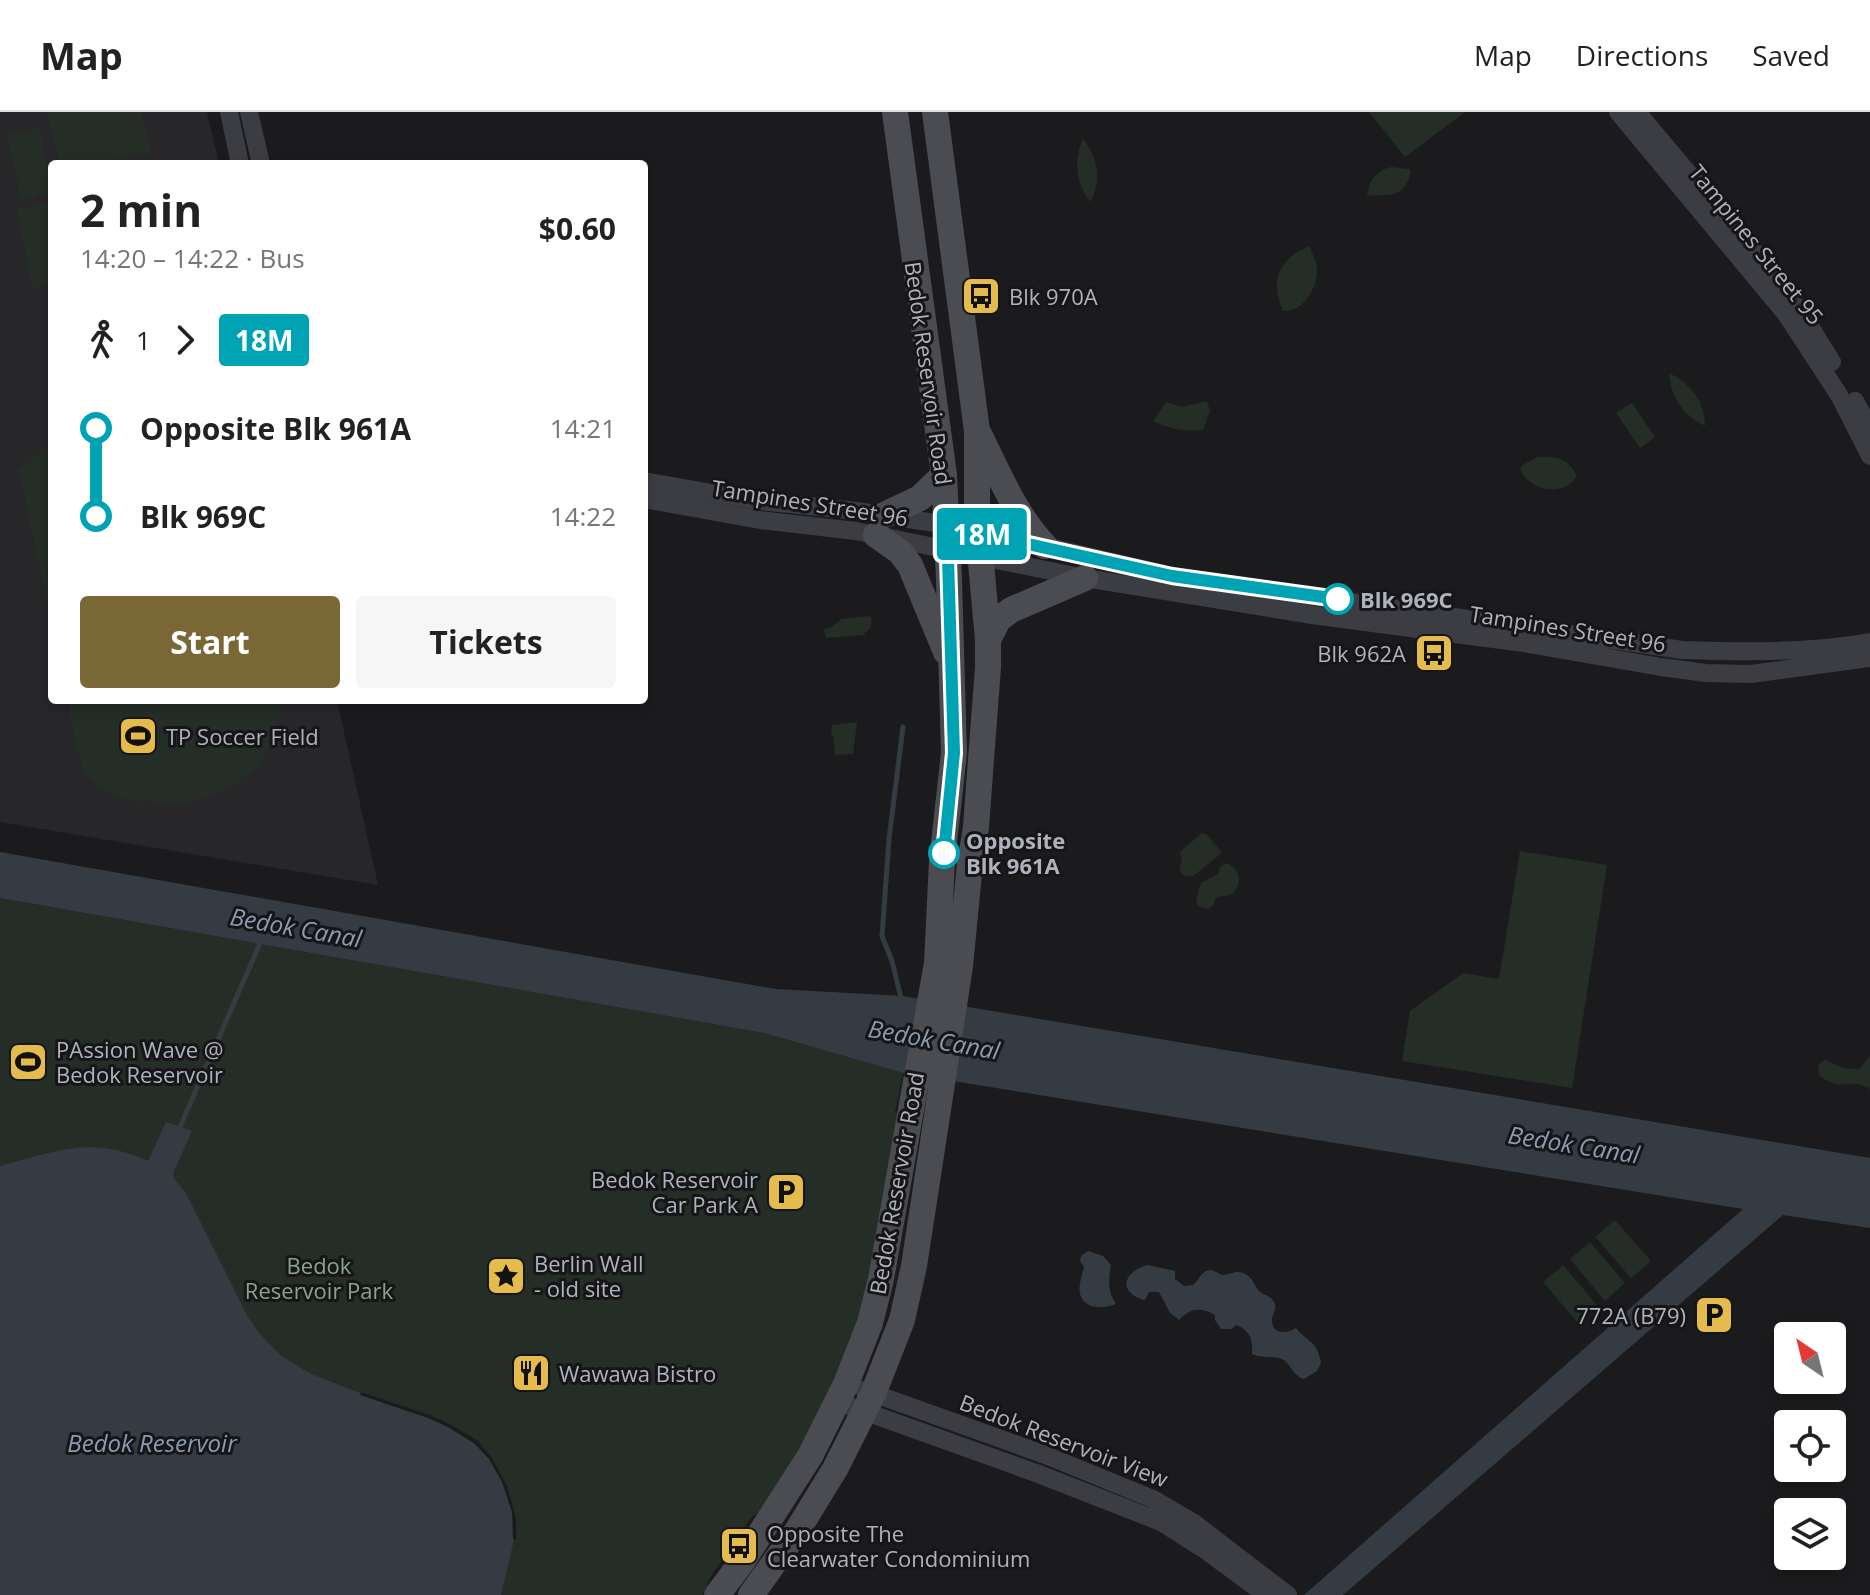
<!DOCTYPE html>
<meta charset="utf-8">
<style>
body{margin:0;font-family:"Open Sans",sans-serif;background:#f6f6f6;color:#222;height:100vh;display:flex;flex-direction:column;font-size:30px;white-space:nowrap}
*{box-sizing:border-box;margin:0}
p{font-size:26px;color:#767676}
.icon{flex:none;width:44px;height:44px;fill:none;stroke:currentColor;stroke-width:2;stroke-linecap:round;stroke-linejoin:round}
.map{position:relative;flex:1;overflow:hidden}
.side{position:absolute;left:48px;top:48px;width:600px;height:544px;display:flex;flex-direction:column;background:#fff;border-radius:8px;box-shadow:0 4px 12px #0003}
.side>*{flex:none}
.badge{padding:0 16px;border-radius:6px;font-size:28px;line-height:52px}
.needle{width:52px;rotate:325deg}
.buttons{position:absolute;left:1774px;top:1210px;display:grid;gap:16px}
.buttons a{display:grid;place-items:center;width:72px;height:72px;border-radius:8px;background:#fff;box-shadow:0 4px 12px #0003;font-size:40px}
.map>.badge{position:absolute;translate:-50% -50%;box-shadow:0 0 0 4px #fff}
.legs{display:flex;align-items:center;gap:12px;height:88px;padding:0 32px;font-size:26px}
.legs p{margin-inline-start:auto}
.summary{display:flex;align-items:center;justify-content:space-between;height:136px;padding:0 32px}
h1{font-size:44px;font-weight:700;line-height:60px}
.action{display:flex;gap:16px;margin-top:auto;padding:16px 32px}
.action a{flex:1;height:92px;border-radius:8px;background:#796735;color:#fff;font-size:32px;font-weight:700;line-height:92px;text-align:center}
.action a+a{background:#f6f6f6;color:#222}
ul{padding:0 32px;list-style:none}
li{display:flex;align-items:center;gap:28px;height:88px;font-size:30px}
li i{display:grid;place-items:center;width:12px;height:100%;margin:0 10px;background:currentColor}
li i::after{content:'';width:20px;height:20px;margin:-10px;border:6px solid;border-radius:50%;background:#fff}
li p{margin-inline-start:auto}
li:first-child i{background:linear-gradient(#0000 50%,currentColor 0)}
li:last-child i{background:linear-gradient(currentColor 50%,#0000 0)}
header{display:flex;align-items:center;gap:48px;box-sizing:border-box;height:112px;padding:0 40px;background:#fff;border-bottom:2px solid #e0e0e0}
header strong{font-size:38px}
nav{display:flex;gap:44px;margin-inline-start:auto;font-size:28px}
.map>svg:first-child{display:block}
.built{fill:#27272a}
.green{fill:#252d27}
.water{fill:#343b42}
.pier{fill:#1b1b1d}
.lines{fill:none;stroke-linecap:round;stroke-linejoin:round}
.stream{stroke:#343b42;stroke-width:5}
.minor{stroke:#3c3d42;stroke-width:18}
.secondary{stroke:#4a4c51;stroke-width:26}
.line-1-casing{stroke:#fff;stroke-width:18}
.line-1{stroke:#00a3b4;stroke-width:12}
.stop-1-dot{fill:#fff;stroke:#00a3b4;stroke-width:4}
.labels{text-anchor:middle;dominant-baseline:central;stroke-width:6;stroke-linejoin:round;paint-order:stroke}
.street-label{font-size:22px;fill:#afb2bb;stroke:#161618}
.poi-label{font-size:22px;fill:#afb2bb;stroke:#161618;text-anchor:start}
.stop-label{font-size:22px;font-weight:bold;fill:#afb2bb;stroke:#161618;text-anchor:start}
.park-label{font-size:22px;fill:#88a48b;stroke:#161618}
.water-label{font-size:24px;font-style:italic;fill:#899cb3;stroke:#161618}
</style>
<header>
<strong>Map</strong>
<nav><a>Map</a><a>Directions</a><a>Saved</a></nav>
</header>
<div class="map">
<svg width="1870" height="1483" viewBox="0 0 1870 1483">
<rect width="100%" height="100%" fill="#1b1b1d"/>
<path class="built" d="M0,0H207L219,52H52V588H337L378,773L0,710Z"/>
<path class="green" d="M47,0H142L151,40L100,52H59Z
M1369,0H1465L1405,45Z
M39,16L52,80L21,87L7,23Z
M1083,27C1098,46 1102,69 1090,90C1076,70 1073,49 1083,27Z
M1391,55L1409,57L1411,61C1402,88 1390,82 1367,84C1369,68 1376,59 1391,55Z
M52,90V172L33,176L17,97Z
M1309,134C1313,142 1317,150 1317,159C1317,177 1302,201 1283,199C1269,169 1279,146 1309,134Z
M1669,261C1690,271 1705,289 1705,314C1683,303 1671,286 1669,261Z
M1207,289L1210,299L1203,318C1184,320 1170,317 1153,309L1166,290L1182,295Z
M1632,291L1655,325L1640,336L1616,301Z
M52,330V513L19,358Z
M1538,345C1559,345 1565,345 1577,363C1566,385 1531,381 1520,357L1524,352Z
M871,504V515L863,523L826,526L824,517L831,515L841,507Z
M68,588H279C282,601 278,611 274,624C259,664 221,687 179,692C170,693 159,689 149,689C143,689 136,690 131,689C120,687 95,673 88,665C77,653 71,605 68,588Z
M857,610L853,642L835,643L833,623H831L832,613Z
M1202,721L1208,723L1222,741L1193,764C1182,766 1176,759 1182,749L1180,740Z
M1520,739L1607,753L1572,976L1402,949L1410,899L1463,861L1499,867Z
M1226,751C1242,756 1243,775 1230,783C1229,783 1219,785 1217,785L1212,794L1207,797L1198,794L1196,789L1201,771L1218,762L1220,755Z
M0,786L764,921L903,961L895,1000L905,1002L863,1212L777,1389L751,1406L710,1466L703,1483H0Z
M1870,944V977C1849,964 1841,982 1819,963L1818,955L1820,951L1825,948L1843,956L1859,957Z
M1615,1108L1651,1149L1631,1166L1595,1125Z
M1590,1130L1625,1171L1605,1189L1570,1147Z
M1563,1153L1598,1194L1578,1211L1543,1170Z"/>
<path class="water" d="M0,740L776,877L903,884L1870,1046V1116L1783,1103L1343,1483H1304L1743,1097L903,961L764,921L0,786Z
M166,1010L192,1019L174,1059L173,1065L186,1081L248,1205L259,1221L280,1243L311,1262L360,1281L428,1303L476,1330L498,1359L512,1392L516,1419L501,1483H0V1054C56,1039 92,1023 148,1049Z
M1088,1139L1103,1144L1111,1153C1108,1168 1108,1180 1116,1192C1104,1197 1085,1198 1080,1182C1078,1174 1082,1163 1084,1155L1080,1149L1081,1144Z
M1148,1153L1175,1159V1167L1184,1174L1193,1173C1198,1169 1201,1161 1206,1159C1213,1156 1217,1162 1224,1163C1225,1163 1235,1160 1236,1160C1251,1160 1252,1170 1259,1179C1264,1184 1271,1183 1274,1190C1278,1197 1272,1201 1272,1208C1272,1223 1287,1222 1296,1216C1308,1232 1317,1227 1321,1251L1317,1259L1304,1267C1291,1263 1290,1248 1279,1246C1269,1244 1265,1247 1252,1242C1253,1228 1250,1218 1236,1213L1231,1217H1221L1215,1208V1203C1201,1195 1190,1196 1179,1208L1170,1201L1159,1180H1149L1145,1188C1117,1181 1123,1159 1148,1153Z"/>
<path class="pier" d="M361,1280L430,1303L455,1315L478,1329L492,1346L507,1374L516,1406V1428L513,1427L512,1400L502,1370L489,1347L475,1332L448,1315L428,1306L360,1283Z"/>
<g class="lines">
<path class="stream" d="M902,890L892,849L882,824L889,727L903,615
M180,1015L261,829"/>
<path class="minor" d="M229,0L240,52
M249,0L261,52
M1618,0L1786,202L1839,283L1870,344
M1637,0L1758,144L1798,195L1832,250
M1855,289L1870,316
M644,369L751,388L857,399L935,411L1045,434L1172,464L1682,538C1745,540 1808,541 1870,530
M644,387L760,408L856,419L1085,466L1312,503L1524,531L1661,555L1706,561L1751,562L1870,546
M864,1278L1043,1342L1153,1387L1194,1411L1288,1483
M838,1290L1036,1361L1161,1410L1208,1440L1266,1483"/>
<path class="secondary" d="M979,322C998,360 1015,403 1045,434
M884,403L920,386L944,363
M876,423L900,440L910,453L946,540
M988,528L998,508L1011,498L1085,466
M717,1483L742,1450L810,1344L846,1272L870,1211L881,1167L937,851L942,749L954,641L949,467L944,363L895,0
M751,1483L797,1419L835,1357L873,1282L902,1208L914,1154L960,854L970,752L976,715L988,555V528L977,407V319L935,0"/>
</g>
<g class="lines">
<g class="line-1-casing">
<path id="line-1" d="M944,741L954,641L947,414L1172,464L1338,487"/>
</g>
<use href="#line-1" class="line-1"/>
</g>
<defs>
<g id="bus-square" transform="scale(2)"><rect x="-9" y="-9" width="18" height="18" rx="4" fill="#e4bb4c" stroke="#161618"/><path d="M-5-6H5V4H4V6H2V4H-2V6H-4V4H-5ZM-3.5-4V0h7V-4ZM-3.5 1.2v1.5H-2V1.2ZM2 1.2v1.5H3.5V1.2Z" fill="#111"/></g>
<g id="stadium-square" transform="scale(2)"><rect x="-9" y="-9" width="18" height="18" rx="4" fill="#e4bb4c" stroke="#161618"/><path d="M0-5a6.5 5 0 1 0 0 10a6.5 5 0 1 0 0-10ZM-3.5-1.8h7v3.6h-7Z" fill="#111"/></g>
<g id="parking-square" transform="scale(2)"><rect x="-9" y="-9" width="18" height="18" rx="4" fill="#e4bb4c" stroke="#161618"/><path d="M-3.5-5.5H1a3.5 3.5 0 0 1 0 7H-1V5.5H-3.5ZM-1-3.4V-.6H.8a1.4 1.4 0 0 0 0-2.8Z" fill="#111"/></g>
<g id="sight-square" transform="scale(2)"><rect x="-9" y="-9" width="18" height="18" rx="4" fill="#e4bb4c" stroke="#161618"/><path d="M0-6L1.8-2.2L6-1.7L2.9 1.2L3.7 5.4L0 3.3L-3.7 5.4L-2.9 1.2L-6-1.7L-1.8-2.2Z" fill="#111"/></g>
<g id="restaurant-square" transform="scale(2)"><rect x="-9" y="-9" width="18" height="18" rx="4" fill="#e4bb4c" stroke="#161618"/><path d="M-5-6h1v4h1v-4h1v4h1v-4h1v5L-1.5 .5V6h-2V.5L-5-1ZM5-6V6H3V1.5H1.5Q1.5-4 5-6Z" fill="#111"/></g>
</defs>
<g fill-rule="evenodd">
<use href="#bus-square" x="981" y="184"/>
<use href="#bus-square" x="1434" y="541"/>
<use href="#stadium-square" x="138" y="624"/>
<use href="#stadium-square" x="28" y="950"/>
<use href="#parking-square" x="786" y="1080"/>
<use href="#sight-square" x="506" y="1164"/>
<use href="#parking-square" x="1714" y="1203"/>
<use href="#restaurant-square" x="531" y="1261"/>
<use href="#bus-square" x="739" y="1434"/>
</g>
<g class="stop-1-dot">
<circle cx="1338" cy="487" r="14"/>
<circle cx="944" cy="741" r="14"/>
</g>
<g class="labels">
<g class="street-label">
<text transform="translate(1757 132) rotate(51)">Tampines Street 95</text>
<text transform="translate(929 261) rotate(82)">Bedok Reservoir Road</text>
<text transform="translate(810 390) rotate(9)">Tampines Street 96</text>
<text transform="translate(1568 516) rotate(9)">Tampines Street 96</text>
<text transform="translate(896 1071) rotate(-80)">Bedok Reservoir Road</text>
<text transform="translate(1064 1328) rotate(21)">Bedok Reservoir View</text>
</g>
<g class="poi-label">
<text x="1009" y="184">Blk 970A</text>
<text x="1406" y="541" text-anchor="end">Blk 962A</text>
<text x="166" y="624">TP Soccer Field</text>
<text x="56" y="937">PAssion Wave @<tspan x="56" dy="25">Bedok Reservoir</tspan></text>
<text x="758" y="1067" text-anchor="end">Bedok Reservoir<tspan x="758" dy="25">Car Park A</tspan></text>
<text x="534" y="1151">Berlin Wall<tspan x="534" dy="25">- old site</tspan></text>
<text x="1686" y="1203" text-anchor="end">772A (B79)</text>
<text x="559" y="1261">Wawawa Bistro</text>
<text x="767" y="1421">Opposite The<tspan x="767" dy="25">Clearwater Condominium</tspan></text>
</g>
<g class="stop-label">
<text x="1360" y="487">Blk 969C</text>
<text x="966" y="728">Opposite<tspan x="966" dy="25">Blk 961A</tspan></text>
</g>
<g class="park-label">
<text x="319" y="1153">Bedok<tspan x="319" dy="25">Reservoir Park</tspan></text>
</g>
<g class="water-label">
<text transform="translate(296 815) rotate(10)">Bedok Canal</text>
<text transform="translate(934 927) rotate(10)">Bedok Canal</text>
<text transform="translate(1574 1032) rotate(9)">Bedok Canal</text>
<text x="152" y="1330">Bedok Reservoir</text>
</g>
</g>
</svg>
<div class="buttons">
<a><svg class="needle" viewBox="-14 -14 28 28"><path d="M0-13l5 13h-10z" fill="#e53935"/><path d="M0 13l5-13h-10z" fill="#767676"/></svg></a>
<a><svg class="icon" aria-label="locate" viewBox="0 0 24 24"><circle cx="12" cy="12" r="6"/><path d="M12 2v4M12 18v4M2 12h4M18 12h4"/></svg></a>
<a><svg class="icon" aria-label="layers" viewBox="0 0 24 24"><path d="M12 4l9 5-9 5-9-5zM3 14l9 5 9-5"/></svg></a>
</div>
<b class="badge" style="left:982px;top:422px;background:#00a3b4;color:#fff">18M</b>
<section class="side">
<div class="summary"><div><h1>2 min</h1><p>14:20 – 14:22 · Bus</p></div><b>$0.60</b></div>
<div class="legs"><svg class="icon" aria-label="walk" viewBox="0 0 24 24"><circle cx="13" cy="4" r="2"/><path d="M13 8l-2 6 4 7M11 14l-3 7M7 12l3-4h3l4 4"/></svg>1<svg class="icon" aria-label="forward" viewBox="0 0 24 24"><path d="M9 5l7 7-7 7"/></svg><b class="badge" style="background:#00a3b4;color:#fff">18M</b></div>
<ul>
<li><i style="color:#00a3b4"></i><b>Opposite Blk 961A</b><p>14:21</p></li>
<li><i style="color:#00a3b4"></i><b>Blk 969C</b><p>14:22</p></li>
</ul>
<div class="action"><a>Start</a><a>Tickets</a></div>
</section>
</div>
